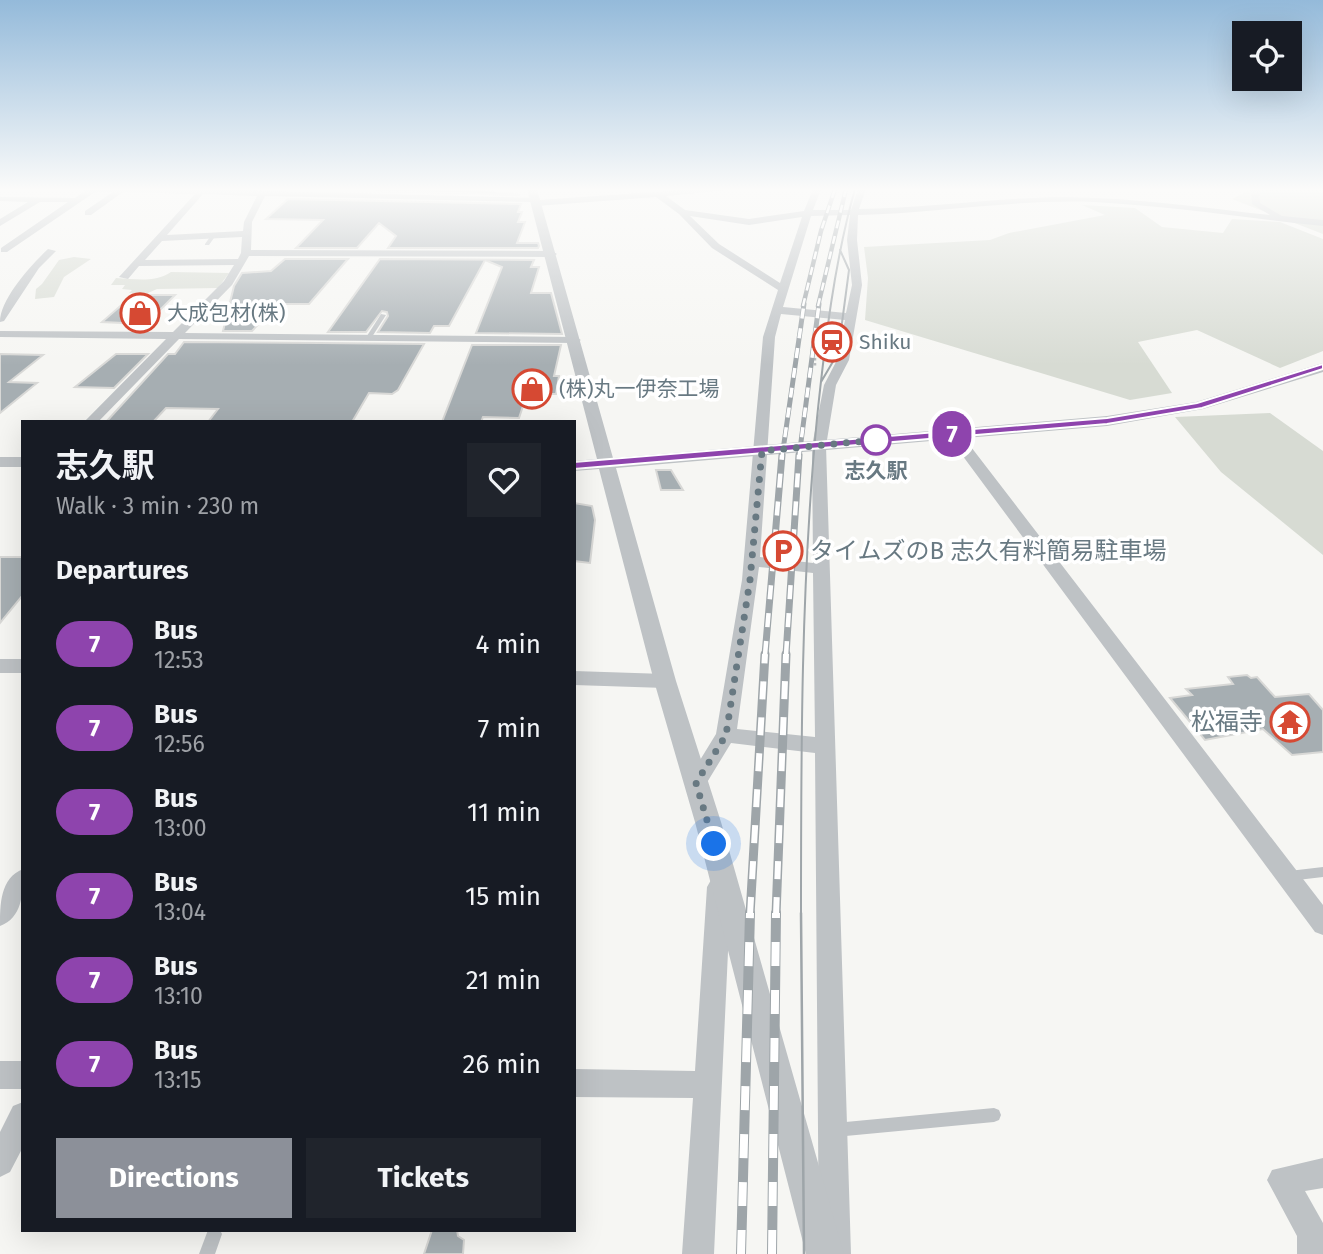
<!DOCTYPE html>
<meta charset="utf-8">
<style>
body{margin:0;font-family:"Fira Sans","Noto Sans JP",sans-serif;background:#20242c;color:#f1f3f6;height:100vh;display:flex;flex-direction:column;font-size:26px;white-space:nowrap}
*{box-sizing:border-box;margin:0}
p{font-size:23px;color:#9ea1a6}
.icon{flex:none;width:38px;height:38px;fill:none;stroke:currentColor;stroke-width:2;stroke-linecap:round;stroke-linejoin:round}
.map{position:relative;flex:1;overflow:hidden}
.drawer{position:absolute;left:21px;top:420px;width:555px;height:812px;display:flex;flex-direction:column;background:#171b24;border-radius:0px;box-shadow:0 7px 28px #0002}
.drawer>*{flex:none}
.badge{padding:0 14px;border-radius:23px;font-size:24px;line-height:46px}
.fabs{position:absolute;left:1232px;top:21px;display:grid;gap:14px}
.fabs a{display:grid;place-items:center;width:70px;height:70px;border-radius:0px;background:#171b24;box-shadow:0 7px 28px #0002;font-size:35px}
.you{position:absolute;width:35px;height:35px;margin:-18px;border:5px solid #fff;border-radius:50%;background:#1a73e8;box-shadow:0 0 0 10px #1a73e833}
.map>.badge{position:absolute;translate:-50% -50%;box-shadow:0 0 0 4px #fff}
h2{padding:0 35px;font-size:26px;line-height:63px}
.round{display:grid;place-items:center;flex:none;width:74px;height:74px;border-radius:0px;background:#20242c}
.summary{display:flex;align-items:center;justify-content:space-between;height:119px;padding:0 35px}
h1{font-size:33px;font-weight:700;line-height:52px}
.action{display:flex;gap:14px;margin-top:auto;padding:14px 35px}
.action a{flex:1;height:80px;border-radius:0px;background:#8c9099;color:#fff;font-size:28px;font-weight:700;line-height:80px;text-align:center}
.action a+a{background:#20242c;color:#f1f3f6}
ul{padding:0;list-style:none}
li{display:flex;align-items:center;gap:21px;height:84px;padding:0 35px}
li div{flex:1}
li b{display:block;font-size:26px}
li em{font-style:normal}
li .badge{min-width:77px;font-weight:700;text-align:center}
.map>svg:first-child{display:block}
.green{fill:#d7dbd3}
.building{fill:#a6aeb2;stroke:#d8d8d6;stroke-width:2}
.lines{fill:none;stroke-linecap:round;stroke-linejoin:round}
.path{stroke:#b8bbbd;stroke-width:2.5;stroke-dasharray:2.5 2.5;stroke-linecap:butt}
.service{fill:#bec2c5;fill-rule:evenodd}
.minor{fill:#bec2c5;fill-rule:evenodd}
.tertiary{fill:#bec2c5;fill-rule:evenodd}
.tram-far1{stroke:#9ea5a9;stroke-width:2}
.tram{stroke:#9ea5a9;stroke-width:2.5}
.rail-far4-casing{stroke:#9ea5a9;stroke-width:4.5}
.rail-far3-casing{stroke:#9ea5a9;stroke-width:5}
.rail-far2-casing{stroke:#9ea5a9;stroke-width:7}
.rail-far1-casing{stroke:#9ea5a9;stroke-width:9}
.rail-casing{stroke:#9ea5a9;stroke-width:10}
.rail-far4{stroke:#fff;stroke-width:2.5;stroke-dasharray:8;stroke-linecap:butt}
.rail-far3{stroke:#fff;stroke-width:3.5;stroke-dasharray:10;stroke-linecap:butt}
.rail-far2{stroke:#fff;stroke-width:4.5;stroke-dasharray:14;stroke-linecap:butt}
.rail-far1{stroke:#fff;stroke-width:6;stroke-dasharray:18;stroke-linecap:butt}
.rail{stroke:#fff;stroke-width:8;stroke-dasharray:24;stroke-linecap:butt}
.line{fill:#8e44ad;stroke:#fff;stroke-width:2}
.walk{stroke:#687982;stroke-width:7;stroke-dasharray:0 12.6}
.stop-dot{fill:#fff;stroke:#8e44ad;stroke-width:3.5}
.labels{text-anchor:middle;dominant-baseline:central;stroke-width:7;stroke-linejoin:round;paint-order:stroke}
.far-poi-label{font-size:21px;fill:#687982;stroke:#fff;text-anchor:start}
.far-stop-label{font-size:21px;font-weight:bold;fill:#687982;stroke:#fff}
.poi-label{font-size:24px;fill:#687982;stroke:#fff;text-anchor:start}
</style>
<div class="map">
<svg width="1323" height="1254" viewBox="0 0 1323 1254">
<rect width="100%" height="100%" fill="#f6f6f3"/>
<path class="green" d="M1251,189H1323V234L1232,199Z
M1082,205L1135,208L1162,227L1223,233L1232,219L1280,222L1323,239V351L1280,368L1197,330L1138,342L1172,393L1130,400L865,320L868,278L864,247L990,240L1009,233L1105,215Z
M74,257L91,259L64,277L54,297L35,299L36,289L42,284L59,260Z
M171,272L229,273L218,288L157,289L148,293H129L132,290L122,289L125,285H111L116,278C135,279 155,283 171,272Z
M1270,413L1323,451V555L1221,472L1175,417Z"/>
<path class="building" d="M377,189H479L520,195L375,191Z
M288,199L521,204L518,212H522L518,222H525L517,243H538L539,246L538,248H388L396,236L379,223L357,248H296L323,220L266,219Z
M285,259H348L309,304H278L252,331H223L234,286L242,273L271,271Z
M380,259L534,260L531,267H539L531,293H551L562,334L476,333L502,267L485,260L449,326H434L430,333L378,332L388,316L387,312L382,311L366,332H328Z
M133,295H175L146,324L102,322Z
M184,342L320,343L424,344L398,390L392,394L369,393L352,422H208L218,409L166,408L153,422H106L168,354H175Z
M472,345H561L554,376H559L556,394H527L519,418L483,417L481,422H442Z
M0,354L43,355L9,382L37,383L0,413Z
M116,354H148L114,388L75,387Z
M656,470H671L683,490H661Z
M574,503L592,506L595,520L590,563L574,561Z
M0,557H23V595L0,623Z
M1247,675L1251,678L1257,677L1275,697L1309,694L1323,710V752L1292,755L1263,729L1205,740L1170,698L1192,695L1186,689L1233,684L1228,677Z
M432,1230H457L458,1236L464,1240L463,1254H424Z"/>
<g class="lines">
<path class="path" d="M815,358V366"/>
<path class="service" d="M212,234L216,235L209,245H205V244Z
M381,314L386,315L370,340H366L365,339Z
M1323,867V877L1289,881L1285,880L1283,876L1285,872L1289,871Z
M994,1108L999,1110L1001,1115L999,1120L994,1122L835,1137L830,1135L828,1130L830,1125L835,1123Z
M208,1230H220L222,1234L215,1254H199Z"/>
<path class="minor" d="M81,189H199L535,198L539,200L696,189H740L666,196L685,210L749,219L804,211L813,189H821L813,210H851L858,189H866L859,209C938,208 1016,194 1094,198C1153,200 1212,209 1270,215L1252,204L1251,189H1259L1260,203L1282,216L1323,220V226C1247,218 1170,206 1094,202C1015,199 937,213 858,215L857,240L862,285L849,360L836,385L826,446L851,1254H819L815,753L731,743L703,789L696,791L689,789L686,783L716,734L742,580L763,337L778,290L712,248L679,214L656,197L536,206L532,202L265,196L252,222L251,250L552,251L557,254L552,257L249,256L232,285L185,333L575,337L581,340L575,343L179,339L98,422H84L166,339L0,337V331L173,332L224,281L234,265L139,266L128,279L119,277L195,194L123,192L91,215H85V211L113,192H95L7,252H1V248L68,202H40L0,226V219L28,202L0,201V197L75,198L85,191ZM203,194L257,196L244,222L243,231L167,235ZM850,215L847,240L852,285L846,313L783,307L811,216ZM690,216L749,225L802,217L780,283L719,244ZM242,237L241,253L238,259L145,260L162,241ZM781,314L845,320L837,360L824,385L812,446L813,563L760,557L775,337ZM759,567L813,573L815,737L737,729Z
M48,249L56,251L39,268L4,321L0,322C0,299 31,265 48,249Z
M953,429L958,430L1323,905V935L1315,932L948,436L946,433Z
M0,659H23V673H0Z
M574,671L665,674L672,676L674,681L672,686L665,688L574,685Z
M23,869C23,890 24,917 0,926C0,905 0,878 23,869Z
M719,877L727,880L731,887L714,1254H682L693,1098L574,1097V1069L695,1071L707,887L711,880Z
M0,1061H23V1089H0Z
M23,1102V1147L10,1172L0,1177V1132L13,1106Z
M1323,1158V1188L1305,1191L1323,1223V1254H1297V1236L1267,1180L1272,1170Z"/>
<path class="tertiary" d="M527,189H537L613,458L1107,416L1196,402L1323,363V372L1203,409L1107,426L616,468L676,681L721,822L844,1254H806L695,822L654,681L599,469L574,471V461L597,459Z
M0,457H23V467H0Z"/>
<path class="tram-far1" d="M821,382L838,353L849,270L840,250
M801,915C801,750 801,583 817,418C825,342 834,263 855,189"/>
<path class="tram" d="M801,913L804,1254"/>
<g class="rail-far4-casing">
<path id="rail-far4" d="M803,306L821,231L835,189
M818,306L846,189"/>
</g>
<g class="rail-far3-casing">
<path id="rail-far3" d="M782,457L804,304
M799,457L819,304"/>
</g>
<g class="rail-far2-casing">
<path id="rail-far2" d="M765,655L782,455
M786,655L799,455"/>
</g>
<g class="rail-far1-casing">
<path id="rail-far1" d="M750,915L765,654
M776,915L786,654"/>
</g>
<g class="rail-casing">
<path id="rail" d="M741,1254L750,913
M772,1254L776,913"/>
</g>
<use href="#rail-far4" class="rail-far4"/>
<use href="#rail-far3" class="rail-far3"/>
<use href="#rail-far2" class="rail-far2"/>
<use href="#rail-far1" class="rail-far1"/>
<use href="#rail" class="rail"/>
</g>
<linearGradient id="sky" x2="0" y2="1"><stop stop-color="#94bada"/><stop offset="0.52" stop-color="#fbfbfa"/><stop offset="1" stop-color="#fbfbfa" stop-opacity="0"/></linearGradient>
<rect width="1323" height="365" fill="url(#sky)"/>
<path class="line" d="M1323,364V369L1202,408L1107,424L574,469L569,466L574,462L1107,418L1197,403Z"/>
<g class="lines">
<path class="walk" d="M714,844L696,783L726,735L750,580L762,451L876,440"/>
</g>
<defs>
<g id="shop-ring" transform="scale(2.0125)"><circle r="9.5" fill="#fff" stroke="#d64933" stroke-width="1.5"/><path d="M-5-2.5h2.3a2.7 3.5 0 0 1 5.4 0H5L5.5 6h-11ZM-1.5-2.5h3a1.5 2.3 0 0 0-3 0Z" fill="#d64933"/></g>
<g id="station-ring" transform="scale(2.0125)"><circle r="9.5" fill="#fff" stroke="#d64933" stroke-width="1.5"/><path d="M-3-6H3Q5-6 5-4V2Q5 4 3 4L4.5 6H3L1.5 4h-3L-3 6H-4.5L-3 4Q-5 4-5 2V-4Q-5-6-3-6ZM-3.5-4v3h7v-3ZM-3.5 1v1.5H-2V1ZM2 1v1.5H3.5V1Z" fill="#d64933"/></g>
<g id="parking-ring" transform="scale(2.0125)"><circle r="9.5" fill="#fff" stroke="#d64933" stroke-width="1.5"/><path d="M-3.5-5.5H1a3.5 3.5 0 0 1 0 7H-1V5.5H-3.5ZM-1-3.4V-.6H.8a1.4 1.4 0 0 0 0-2.8Z" fill="#d64933"/></g>
<g id="temple-ring" transform="scale(2.0125)"><circle r="9.5" fill="#fff" stroke="#d64933" stroke-width="1.5"/><path d="M0-6L5-2H3V0L6.5 2.5H4V6H1.5V3h-3V6H-4V2.5H-6.5L-3 0V-2H-5Z" fill="#d64933"/></g>
</defs>
<g fill-rule="evenodd">
<use href="#shop-ring" x="140" y="313"/>
<use href="#station-ring" x="832" y="342"/>
<use href="#shop-ring" x="532" y="389"/>
<use href="#parking-ring" x="783" y="551"/>
<use href="#temple-ring" x="1290" y="722"/>
</g>
<circle class="stop-dot" cx="876" cy="440" r="14"/>
<g class="labels">
<g class="far-poi-label">
<text x="167" y="313">大成包材(株)</text>
<text x="859" y="342">Shiku</text>
<text x="559" y="389">(株)丸一伊奈工場</text>
</g>
<g class="far-stop-label">
<text x="876" y="471">志久駅</text>
</g>
<g class="poi-label">
<text x="810" y="551">タイムズのB 志久有料簡易駐車場</text>
<text x="1263" y="722" text-anchor="end">松福寺</text>
</g>
</g>
</svg>
<div class="fabs">
<a><svg class="icon" aria-label="locate" viewBox="0 0 24 24"><circle cx="12" cy="12" r="6"/><path d="M12 2v4M12 18v4M2 12h4M18 12h4"/></svg></a>
</div>
<div class="you" style="left:714px;top:844px"></div>
<b class="badge" style="left:952px;top:434px;background:#8e44ad;color:#fff">7</b>
<section class="drawer">
<div class="summary"><div><h1>志久駅</h1><p>Walk · 3 min · 230 m</p></div><a class="round"><svg class="icon" aria-label="heart" viewBox="0 0 24 24"><path d="M12 20l-8-8c-3-5 5-10 8-4 3-6 11-1 8 4z"/></svg></a></div>
<h2>Departures</h2>
<ul>
<li><span class="badge" style="background:#8e44ad;color:#fff">7</span><div><b>Bus</b><p>12:53</p></div><em>4 min</em></li>
<li><span class="badge" style="background:#8e44ad;color:#fff">7</span><div><b>Bus</b><p>12:56</p></div><em>7 min</em></li>
<li><span class="badge" style="background:#8e44ad;color:#fff">7</span><div><b>Bus</b><p>13:00</p></div><em>11 min</em></li>
<li><span class="badge" style="background:#8e44ad;color:#fff">7</span><div><b>Bus</b><p>13:04</p></div><em>15 min</em></li>
<li><span class="badge" style="background:#8e44ad;color:#fff">7</span><div><b>Bus</b><p>13:10</p></div><em>21 min</em></li>
<li><span class="badge" style="background:#8e44ad;color:#fff">7</span><div><b>Bus</b><p>13:15</p></div><em>26 min</em></li>
</ul>
<div class="action"><a>Directions</a><a>Tickets</a></div>
</section>
</div>
